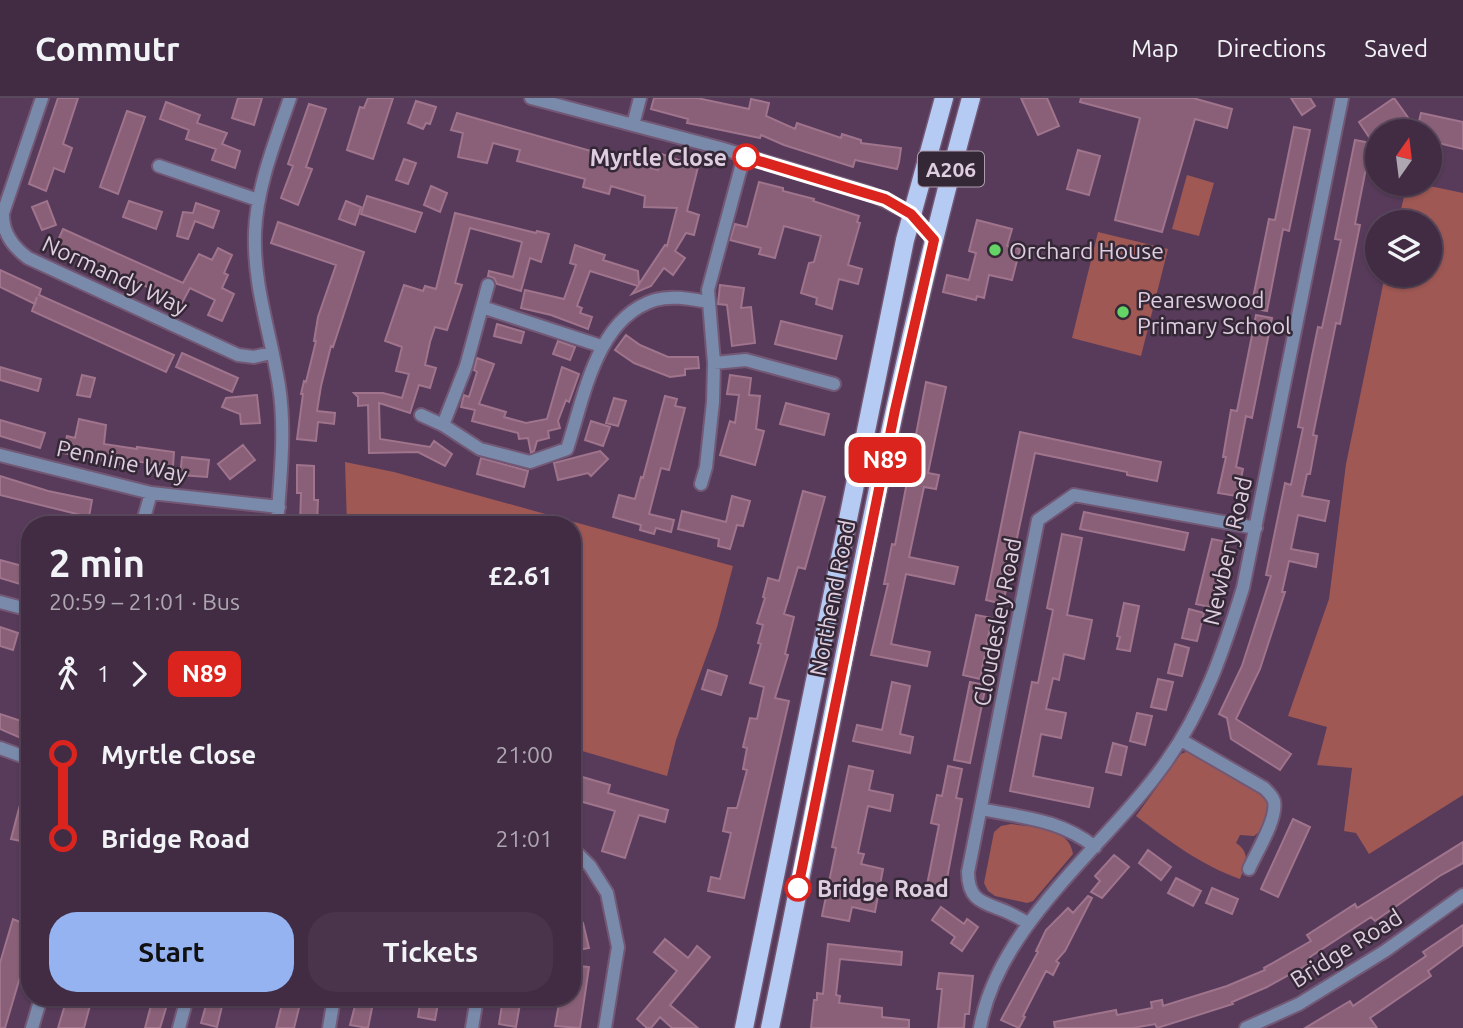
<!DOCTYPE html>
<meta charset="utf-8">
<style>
body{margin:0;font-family:Ubuntu,sans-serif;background:#49344b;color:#f1f3f6;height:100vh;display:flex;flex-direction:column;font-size:26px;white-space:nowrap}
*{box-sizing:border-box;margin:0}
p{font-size:23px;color:#aea7b2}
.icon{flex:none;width:38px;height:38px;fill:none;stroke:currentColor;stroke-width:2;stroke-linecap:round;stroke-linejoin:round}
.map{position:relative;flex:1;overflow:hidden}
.panel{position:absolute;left:21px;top:418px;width:560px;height:490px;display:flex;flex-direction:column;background:#422c44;border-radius:28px;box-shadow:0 2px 5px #0004,0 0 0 2px #5a485d}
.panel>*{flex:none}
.badge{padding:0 14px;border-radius:10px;font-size:24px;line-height:46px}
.needle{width:46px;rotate:14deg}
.buttons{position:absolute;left:1365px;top:21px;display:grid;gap:14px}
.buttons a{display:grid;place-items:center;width:77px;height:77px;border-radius:50%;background:#422c44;box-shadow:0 2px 5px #0004,0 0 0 2px #5a485d;font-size:35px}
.map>.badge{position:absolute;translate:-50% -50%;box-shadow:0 0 0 4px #fff}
.legs{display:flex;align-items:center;gap:10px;height:77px;padding:0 28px;font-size:23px}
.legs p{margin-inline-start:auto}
.summary{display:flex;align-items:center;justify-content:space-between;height:119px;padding:0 28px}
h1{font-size:38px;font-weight:700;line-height:52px}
.action{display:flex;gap:14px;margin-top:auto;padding:14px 28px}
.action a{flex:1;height:80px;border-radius:28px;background:#95b2f1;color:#111;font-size:28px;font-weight:700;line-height:80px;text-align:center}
.action a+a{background:#49344b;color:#f1f3f6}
ul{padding:0 28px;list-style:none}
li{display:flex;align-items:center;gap:24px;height:84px;font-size:26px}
li i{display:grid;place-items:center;width:10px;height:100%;margin:0 9px;background:currentColor}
li i::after{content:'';width:18px;height:18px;margin:-9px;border:5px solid;border-radius:50%;background:#422c44}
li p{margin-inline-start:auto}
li:first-child i{background:linear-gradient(#0000 50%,currentColor 0)}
li:last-child i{background:linear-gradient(currentColor 50%,#0000 0)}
header{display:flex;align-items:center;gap:42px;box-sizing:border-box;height:98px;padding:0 35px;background:#422c44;border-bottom:2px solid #5a485d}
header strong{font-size:33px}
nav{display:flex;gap:38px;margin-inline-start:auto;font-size:24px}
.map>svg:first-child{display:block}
.green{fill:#9f5854}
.building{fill:#896077;stroke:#9f748c;stroke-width:2}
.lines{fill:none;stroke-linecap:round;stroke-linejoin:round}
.minor-casing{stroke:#735875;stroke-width:16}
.major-casing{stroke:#735875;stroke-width:21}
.minor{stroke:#798aab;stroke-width:12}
.major{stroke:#b6cbf3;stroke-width:18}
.line-1-casing{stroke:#fff;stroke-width:16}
.line-1{stroke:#dc241f;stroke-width:10}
.stop-1-dot{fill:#fff;stroke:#dc241f;stroke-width:3.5}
.poi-dot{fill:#65d467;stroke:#352836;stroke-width:2.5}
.labels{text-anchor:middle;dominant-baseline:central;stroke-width:5;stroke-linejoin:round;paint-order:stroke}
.shield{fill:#352836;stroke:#ac9cad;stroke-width:2}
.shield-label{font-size:21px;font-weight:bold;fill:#dfcee0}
.stop-label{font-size:23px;font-weight:bold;fill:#dfcee0;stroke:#352836;text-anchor:end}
.poi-label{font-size:23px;fill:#dfcee0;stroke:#352836;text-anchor:start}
.street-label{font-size:23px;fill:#dfcee0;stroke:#352836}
</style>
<header>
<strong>Commutr</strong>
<nav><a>Map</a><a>Directions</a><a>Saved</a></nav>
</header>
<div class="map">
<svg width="1463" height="930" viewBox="0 0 1463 930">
<rect width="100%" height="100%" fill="#583b5a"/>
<path class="green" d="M1187,77L1214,85L1199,138L1172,131Z
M1407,86H1420L1463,95V697L1369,756L1356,735L1344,733L1352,670L1317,667L1327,629L1288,618L1329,501L1346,366L1385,177H1430V124H1398Z
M1098,134L1168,151L1141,258L1072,240Z
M345,364L394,374L733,468L717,529L676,642L667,678L572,650V427H347Z
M1188,653L1258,692C1261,695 1265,697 1267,701C1275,713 1263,732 1254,738L1240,737L1236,745C1251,755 1246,766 1240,781C1201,767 1169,743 1136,718L1181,656Z
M1011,726C1032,729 1070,729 1073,756L1033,803L1027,805L995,798L988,793L984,785L994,734L1001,728Z"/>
<path class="building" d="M58,0H78L63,46L72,50L64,74L54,70L46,93L29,86Z
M238,0H262L254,27L232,20Z
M368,0H393L373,61L347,52L360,9L364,10Z
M654,0H697L749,11L751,1L769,5L766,18L795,31L797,25L841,40L842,36L861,42V45L901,50L899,64L897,71L855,62L853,69L784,47L761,37L760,40L687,25L688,21L651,11Z
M1021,0H1047L1059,28L1038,37Z
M1081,0H1193L1232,11L1227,30L1195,21L1162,134L1115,122L1140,20L1080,4Z
M1291,0H1310L1315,8L1302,17Z
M1394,0L1417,32L1421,15L1463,24V51L1430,43V33H1377V51L1359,24Z
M416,3L436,9L430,26L426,25L423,31L408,25Z
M166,4L200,17L197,25L227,35L222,46L240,53L235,70L212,62L216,51L186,41L189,32L160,21Z
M309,6L326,11L306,69L312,71L298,107L281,100L293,68L288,66Z
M127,13L145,19L118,96L100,89Z
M457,15L658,72L662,56L698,69L687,113L699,117L694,137L686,135L675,153L685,160L673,177L664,170L651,188L632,196L638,188L590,173L577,208L582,210L580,215L592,219L588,231L551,217L521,210L525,192L564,201L576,167L570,165L575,147L605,157L603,162L638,173L639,186L665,147L667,148L677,110L644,109L645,98L611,88L609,96L583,89L585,81L517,63L520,52L493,45L487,65L458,59L463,35L451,32Z
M1294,29L1310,32L1289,133L1283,131L1267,213L1251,210L1269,121L1275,122Z
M1355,42L1371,45L1355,126L1360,127L1340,226L1336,225L1313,337L1317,338L1310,376H1307L1302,398L1329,403L1325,423L1298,417L1291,451L1318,456L1316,469L1289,463L1282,494H1285L1260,571L1236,621L1291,656L1280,672L1231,641L1227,620L1219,616L1242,568L1271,478L1266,477L1285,385L1291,387L1303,330L1298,329L1312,258L1318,229L1322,230L1341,142L1335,141Z
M1078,52L1100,58L1089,97L1067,91Z
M404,61L416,65L408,86L396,82Z
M759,84L783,90V93L814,101L813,103L859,118L857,124L860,125L848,167L862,171L858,186L839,181L832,211L816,206L817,200L801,195L809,165L814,164L821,138L784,128L775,160L759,156L761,150L730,142L735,126L747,129Z
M431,88L447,95L440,114L424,107Z
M367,98L422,115L415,134L361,116Z
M47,103L56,127L42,132L32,109Z
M129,103L162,114L156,131L123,119Z
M346,103L361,109L355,127L339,121Z
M196,105L219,113L213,130L195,123L188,141L177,138L183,114L193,115Z
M455,115L536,135L537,133L549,136L541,164L530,160L521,193L497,186L494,180L488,178L489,173L513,179L522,144L470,130L455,185L462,187L447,232L435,229L430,244L425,267L436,270L430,290L419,287L410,315L379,305L380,341L430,349L434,343L452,356L445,368L418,354L369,355L368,307L358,308V299L354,295H383L402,300L409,276L396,273L402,249L385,243L404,187L423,193L425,188L436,191Z
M977,122L1012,131L1007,148L1020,151L1012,182L989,177L984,200L977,198L976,202L943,194L947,177L969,182L976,155L969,153Z
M278,124L364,154L333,249L331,248L321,288L317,313L335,315L334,326L318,324L316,343L297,341L303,296H301L304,283L306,284L316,243H314L318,219L336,167L271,145Z
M63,131L183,185L199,156L212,162L218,150L232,157L224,175L228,177L222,190L234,196L222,223L208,217L215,202L190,190L182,205L56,147Z
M0,172L41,191L39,197L174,257L166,274L32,213L37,199L35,206L0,189Z
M720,187L744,190L741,210L751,209L755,245L732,248L727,207L718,206Z
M1256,217L1272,220L1252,320L1246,318L1236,369L1243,371L1237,398L1218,395L1226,359H1223L1231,312L1237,313Z
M781,223L842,238L836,261L775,246Z
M497,226L524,234L521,245L494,238Z
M626,237L640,247L668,259H698L699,270L685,271V277L670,279L634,265L615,252Z
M558,243L575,249L570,262L553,256Z
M182,255L238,280L232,294L176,269Z
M477,260L494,266L479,306L506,314L504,319L526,325L547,321L562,269L579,276L569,304L566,302L558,323L560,330L548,333L549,340L537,343L534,353L531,355L528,340L519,341L518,335L472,323L475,312L461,309L464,297L469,299L477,274L474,272Z
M0,269L41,281L38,293L0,282Z
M82,277L95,280L90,299L77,297Z
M730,277L751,280L749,297L760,298L756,331L764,333L755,367L720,357L730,323L735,325L739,297L727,296Z
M926,284L946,289L928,375L939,377L936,391L924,389L909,459L958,469L954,486L906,476L891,546L930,554L927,568L871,557L888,486H884L892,446L895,447Z
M257,297L260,325L241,326L240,316L222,309L226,300Z
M665,298L677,301L675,308L685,310L669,372L661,370L649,416L674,422L671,434L656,430L654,436L640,432L641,427L613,419L619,397L635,401L641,379L643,380Z
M614,300L626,303L618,328L606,325Z
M786,305L829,316L824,337L780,326Z
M79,321L106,327L104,346L137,351V349L174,354L173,368L125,362L124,367L63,355L67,338L75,340Z
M0,322L45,335L40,350L0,338Z
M591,323L610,329L603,348L585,342Z
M1020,334L1161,364L1157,383L1127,377V374L1035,355L1003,506L986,502Z
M243,347L255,362L230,381L218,366Z
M600,353L608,361L591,378L588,375L558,382L554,365Z
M182,359L209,362L207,379L180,377Z
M481,360L528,373L524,389L477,376Z
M297,367L314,368V402H318L317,427H300L301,395H297Z
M0,378L48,393L92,402L89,419L0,397Z
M803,393L825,399L805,471L798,469L784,516L794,519L785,556L788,557L775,600L789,603L744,800L708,793L711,779L720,781L731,735L723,733L728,710H737L747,672L743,671L747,650L743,649L750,620L757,621L764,589L750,585L761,546L758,545L763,527L757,525L765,500L763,499L768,480L779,483Z
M732,398L750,403L743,428L737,427L730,451L718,448L719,441L678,431L682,413L726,424Z
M1084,414L1188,435L1184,452L1080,431Z
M1062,436L1082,440L1067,517L1092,522L1084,561L1064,556L1059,582L1053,580L1046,611L1066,615L1061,640L1041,636L1033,678L1093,690L1089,709L1010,693L1032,584L1038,585L1053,512L1047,510Z
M1212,441L1227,444L1210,509L1196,506Z
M0,462L30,470V489L0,480Z
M1124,505L1139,508L1130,553L1117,551L1120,539L1117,538Z
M1189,511L1204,515L1197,543L1182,540Z
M976,517L992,520L980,581L963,577Z
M0,529L18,535L13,552L0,548Z
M1175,546L1189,550L1182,578L1168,575Z
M708,572L727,578L721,597L702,591Z
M1158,581L1173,584L1166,612L1151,609Z
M892,584L910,588L900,636L913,639L910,655L853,643L857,627L882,632Z
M970,584L986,587L970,665L954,662Z
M1137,615L1152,618L1145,647L1130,643Z
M0,616L30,626V644L0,631Z
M1113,645L1127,649L1121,677L1106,674Z
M849,668L873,673L869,692L893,697L890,713L868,708L858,755L864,756L861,766L883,771L875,814L852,809L849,823L822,818L836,750L832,749Z
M948,668L962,671L956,700L962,701L945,791L927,787L939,727L931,725L937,697L942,698Z
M572,676L610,687L608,695L668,712L665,724L639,717L625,760L602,753L615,713L572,701Z
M25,688L30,689V745L11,741Z
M1293,721L1310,729L1278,799L1261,791Z
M1463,744V765L1441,777L1375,823L1371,819L1310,859L1312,864L1267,889L1232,904L1233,906L1157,930L1155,926L1133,930H1055L1054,924L1116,912L1117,917L1152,910L1151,904L1162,902L1163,908L1227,888L1265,872L1264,870L1311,843L1307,837L1355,806L1357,810Z
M1148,752L1171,769L1161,782L1139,765Z
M1114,757L1129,769L1102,800L1091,794L1100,783L1095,778Z
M1176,780L1201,793L1193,808L1168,795Z
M1212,790L1238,801L1232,816L1206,805Z
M1088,798L1092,800L1065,853L1056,863L1059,865L1053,877L1046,873L1023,918L1025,919L1019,930L1001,922L1038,854L1036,853L1046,832L1068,810L1073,815Z
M26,801L30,802V845L5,930H0V865L13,821L20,824Z
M941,809L964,826L967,821L978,829L962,853L951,845L955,839L932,822Z
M583,825L589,850L572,853V827Z
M1463,827V847L1428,873L1431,878L1370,920L1377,930H1305L1350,903L1353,908L1426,858L1423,854Z
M665,841L688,860L697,848L710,859L670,907L698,930H672L660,919L651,930H647L637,921L677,873L654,854Z
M828,846L902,854L901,867L840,861L836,897L840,898L839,905L882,910V919L909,922V930H811L814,902H817V895L823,896Z
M572,867L589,869L580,930L555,928L560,900H572Z
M939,875L973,878L969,916H965L964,930H938L942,891H937Z
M67,900H92L84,930H58Z
M153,900H169L160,930H145Z
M208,900L223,904L217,929L201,925Z
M357,900H374L368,930L350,927Z
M421,900H439L435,922L418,919Z
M503,900H521L516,929L499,926Z
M283,902L300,906L294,930H276Z"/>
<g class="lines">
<g class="minor-casing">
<path id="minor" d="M42,0L3,115C2,135 13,149 28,160L238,257L254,259L271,255
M531,0L720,50L869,95L911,116L934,142
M633,27L640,0
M159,68L258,102
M482,209L488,187
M601,248L482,209L466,268L443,327L480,351L530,364L567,351C584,300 596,220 655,202C672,197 691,201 708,204
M714,265L746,262L834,286
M421,317L443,327
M0,357L151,395L279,409
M701,386L706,369L713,304L714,265L708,192L744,58
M142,427L151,395
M277,427C280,381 286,334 279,288C271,236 253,189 255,134C257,88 275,44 290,0
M0,504L30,512
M1181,642L1264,690C1268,694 1272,697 1274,703C1278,720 1256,755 1249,771
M0,650L30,661
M981,711C1024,720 1059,721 1095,749
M572,750L590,768L607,795L618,849L605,930
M1028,825C1021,821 1014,817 1007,814C984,804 968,804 968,774L1038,422L1074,397L1256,430
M32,930L41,900
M179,930L187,900
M329,930L334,900
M472,930L477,900
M980,930C998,826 1107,748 1166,664C1204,611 1224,551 1243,490L1342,0
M1246,930L1299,906L1385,853L1463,797"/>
</g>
<g class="major-casing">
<path id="major" d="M744,930L905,142L944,0
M770,930C835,620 886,306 971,0"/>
</g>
<use href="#minor" class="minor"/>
<use href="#major" class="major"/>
</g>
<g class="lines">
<g class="line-1-casing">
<path id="line-1" d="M746,59L885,101L911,116L934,142L895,312L798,790"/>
</g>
<use href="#line-1" class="line-1"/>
</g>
<g class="stop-1-dot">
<circle cx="746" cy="59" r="12"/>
<circle cx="798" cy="790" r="12"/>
</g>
<g class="poi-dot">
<circle cx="995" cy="152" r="7"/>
<circle cx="1123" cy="214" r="7"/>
</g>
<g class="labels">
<rect class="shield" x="918" y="53.5" width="66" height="35" rx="5"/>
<g class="shield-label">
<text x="951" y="71">A206</text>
</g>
<g class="stop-label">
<text x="727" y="59">Myrtle Close</text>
<text x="817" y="790" text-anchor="start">Bridge Road</text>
</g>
<g class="poi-label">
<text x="1009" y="152">Orchard House</text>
<text x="1137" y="201">Peareswood<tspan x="1137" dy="26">Primary School</tspan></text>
</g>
<g class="street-label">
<text transform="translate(115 177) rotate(25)">Normandy Way</text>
<text transform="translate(122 363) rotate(12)">Pennine Way</text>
<text transform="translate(1227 453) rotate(-77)">Newbery Road</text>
<text transform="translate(832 500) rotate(-79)">Northend Road</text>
<text transform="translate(997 524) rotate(-79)">Cloudesley Road</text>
<text transform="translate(1346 850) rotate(-32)">Bridge Road</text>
</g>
</g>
</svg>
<div class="buttons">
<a><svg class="needle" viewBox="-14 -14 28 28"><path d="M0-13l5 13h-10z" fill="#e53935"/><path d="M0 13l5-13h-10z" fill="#aea7b2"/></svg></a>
<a><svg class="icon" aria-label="layers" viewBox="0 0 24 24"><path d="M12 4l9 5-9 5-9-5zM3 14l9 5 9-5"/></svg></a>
</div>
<b class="badge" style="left:885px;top:362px;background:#dc241f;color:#fff">N89</b>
<section class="panel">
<div class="summary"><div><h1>2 min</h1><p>20:59 – 21:01 · Bus</p></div><b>£2.61</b></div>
<div class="legs"><svg class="icon" aria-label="walk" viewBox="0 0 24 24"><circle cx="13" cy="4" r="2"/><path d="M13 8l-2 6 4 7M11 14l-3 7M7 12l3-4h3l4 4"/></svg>1<svg class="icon" aria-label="forward" viewBox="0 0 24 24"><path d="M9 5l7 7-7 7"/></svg><b class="badge" style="background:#dc241f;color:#fff">N89</b></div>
<ul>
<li><i style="color:#dc241f"></i><b>Myrtle Close</b><p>21:00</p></li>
<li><i style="color:#dc241f"></i><b>Bridge Road</b><p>21:01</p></li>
</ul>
<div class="action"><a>Start</a><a>Tickets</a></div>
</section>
</div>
